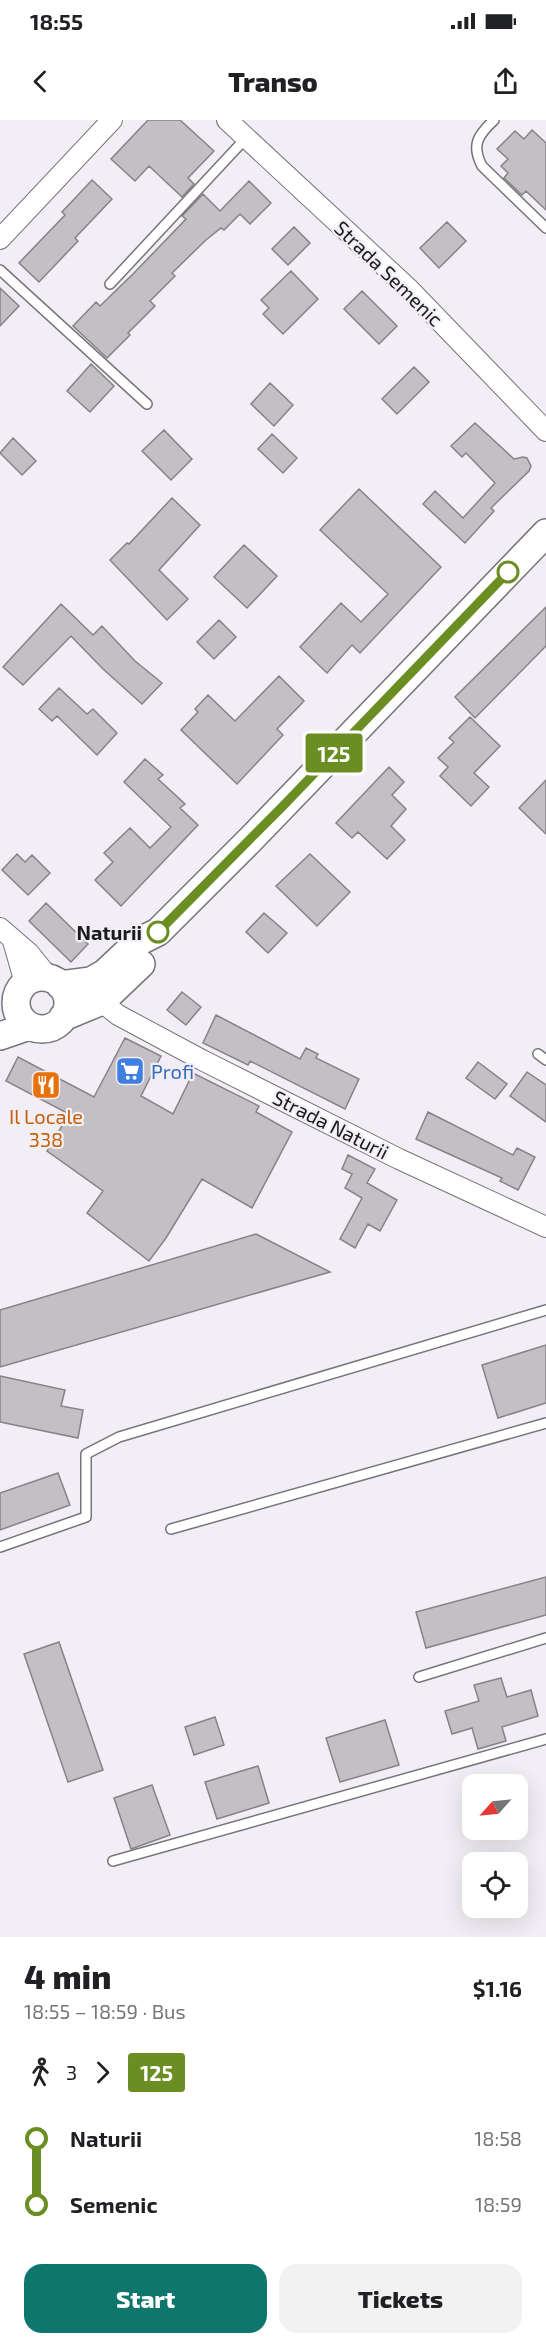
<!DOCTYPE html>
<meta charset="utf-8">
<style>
body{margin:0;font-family:"Exo 2",sans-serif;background:#f2f2f2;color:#202124;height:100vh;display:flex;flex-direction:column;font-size:22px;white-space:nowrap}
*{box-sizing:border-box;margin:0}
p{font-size:20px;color:#757577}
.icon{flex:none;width:33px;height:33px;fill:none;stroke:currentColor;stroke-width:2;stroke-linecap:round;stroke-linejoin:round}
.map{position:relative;height:1817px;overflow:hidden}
.drawer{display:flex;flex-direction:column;background:#fff;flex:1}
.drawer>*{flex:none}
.badge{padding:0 12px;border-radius:4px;font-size:21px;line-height:39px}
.needle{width:39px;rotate:243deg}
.tools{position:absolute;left:462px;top:1654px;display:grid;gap:12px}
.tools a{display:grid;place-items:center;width:66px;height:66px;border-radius:12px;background:#fff;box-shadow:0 6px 24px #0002;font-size:30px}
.map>.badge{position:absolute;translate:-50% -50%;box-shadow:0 0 0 3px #fff}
.legs{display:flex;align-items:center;gap:9px;height:66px;padding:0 24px;font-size:20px}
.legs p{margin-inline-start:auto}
.head{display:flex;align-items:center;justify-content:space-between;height:102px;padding:0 24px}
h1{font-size:33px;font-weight:800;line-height:45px}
.button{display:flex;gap:12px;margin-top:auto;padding:12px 24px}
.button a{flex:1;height:69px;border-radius:18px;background:#0f766e;color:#fff;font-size:24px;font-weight:800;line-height:69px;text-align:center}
.button a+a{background:#f2f2f2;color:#202124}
ul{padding:0 24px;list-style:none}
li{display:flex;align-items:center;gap:21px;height:66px;font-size:22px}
li i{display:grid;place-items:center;width:9px;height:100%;margin:0 8px;background:currentColor}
li i::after{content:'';width:15px;height:15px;margin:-8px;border:4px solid;border-radius:50%;background:#fff}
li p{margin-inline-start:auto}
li:first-child i{background:linear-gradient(#0000 50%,currentColor 0)}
li:last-child i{background:linear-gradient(currentColor 50%,#0000 0)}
.status{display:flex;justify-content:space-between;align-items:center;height:42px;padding:0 30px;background:#fff;direction:ltr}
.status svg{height:16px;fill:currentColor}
header{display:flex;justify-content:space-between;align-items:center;height:78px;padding:0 24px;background:#fff;font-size:27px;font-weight:800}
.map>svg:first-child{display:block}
.building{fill:#c2bfc5;stroke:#858288;stroke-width:1.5}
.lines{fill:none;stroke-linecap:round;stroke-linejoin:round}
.service-casing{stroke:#77747a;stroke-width:12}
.minor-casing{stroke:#77747a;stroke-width:22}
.secondary-casing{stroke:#77747a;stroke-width:30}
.service{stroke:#fff;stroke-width:9}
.minor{stroke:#fff;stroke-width:20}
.secondary{stroke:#fff;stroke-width:27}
.line-1-casing{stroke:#fff;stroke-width:14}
.line-1{stroke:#6b8e23;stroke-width:9}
.stop-1-dot{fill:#fff;stroke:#6b8e23;stroke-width:3}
.labels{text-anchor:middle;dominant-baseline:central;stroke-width:4.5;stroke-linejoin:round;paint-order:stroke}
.street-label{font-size:20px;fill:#1a191b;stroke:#f2eef5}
.stop-label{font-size:20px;font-weight:bold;fill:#1a191b;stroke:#f2eef5;text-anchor:end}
.shop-label{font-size:20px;fill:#366cbe;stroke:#f2eef5;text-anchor:start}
.food-label{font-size:20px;fill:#c56008;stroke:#f2eef5}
</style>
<div class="status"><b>18:55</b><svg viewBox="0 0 49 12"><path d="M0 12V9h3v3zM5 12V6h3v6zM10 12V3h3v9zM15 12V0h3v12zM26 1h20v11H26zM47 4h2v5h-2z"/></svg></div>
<header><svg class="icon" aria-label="back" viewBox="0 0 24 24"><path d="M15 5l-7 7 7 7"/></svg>Transo<svg class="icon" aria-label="share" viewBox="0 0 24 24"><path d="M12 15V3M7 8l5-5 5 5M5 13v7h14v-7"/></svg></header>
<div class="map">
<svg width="546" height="1817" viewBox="0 0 546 1817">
<rect width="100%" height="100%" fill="#f2eef5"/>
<path class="building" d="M148,0H180L214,31L188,58L194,64L182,77L149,46L135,61L111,39Z
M532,10L546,23V90L526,71L522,75L504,58L508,53L501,46L508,39L497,29L515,11L524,19Z
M92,60L112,79L75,118L78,121L39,162L19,143L65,95L62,92Z
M249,61L271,83L250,104L240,94L224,110L221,108L206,120L172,153L175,156L150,181L155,186L128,213L130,215L107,238L73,206L96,182L100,186L133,154L186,99L182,96L203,74L220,91Z
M447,102L466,121L439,148L420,128Z
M294,107L310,123L288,145L272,129Z
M291,151L318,179L283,214L263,194L269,188L261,180Z
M0,168L19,186L0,206Z
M362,171L397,206L379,224L344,189Z
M91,244L114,266L90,292L67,271Z
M414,247L429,262L397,294L382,279Z
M270,263L293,285L274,306L251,284Z
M475,303L514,339L523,337L527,338L531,346L529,351L491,388L494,391L465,423L423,384L435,371L463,398L495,363L466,333L462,337L451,326Z
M164,310L192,339L171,360L142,331Z
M272,314L297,338L283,353L258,329Z
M13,318L36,341L22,355L0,333Z
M359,369L441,447L360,533L352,525L327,553L300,527L341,483L361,502L388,474L320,410Z
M172,378L200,405L159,450L188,479L167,500L110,440L127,423L129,424Z
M244,425L277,456L247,488L214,457Z
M61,484L93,515L102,506L135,541L162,563L142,584L103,549L71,516L23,565L3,547Z
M546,487V526L475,598L455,577Z
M219,500L236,517L214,539L197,522Z
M279,556L304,581L277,609L283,615L237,664L181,610L198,592L195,589L208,575L235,601Z
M59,568L87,594L93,589L117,613L97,635L57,596L52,601L39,589Z
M470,597L500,626L474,653L489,667L471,686L440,656L448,647L438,638L454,622L449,618Z
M145,639L163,655L158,659L185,684L180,688L198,705L121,786L95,760L113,742L104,733L130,708L150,728L171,707L124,662Z
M389,647L404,662L392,675L406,689L391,706L405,720L387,739L358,712L352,718L336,703Z
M546,660V714L519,688Z
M17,734L25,742L32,735L50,753L28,775L2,750Z
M310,734L350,772L317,806L276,766Z
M46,783L88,824L71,842L29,801Z
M264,793L287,813L268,833L246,812Z
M182,872L201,887L186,905L167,890Z
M216,895L300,939L306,928L318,934L316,938L359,959L345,989L250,941L248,945L203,923Z
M125,918L161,936L141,976L173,994L193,953L259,986L256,992L292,1012L252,1088L202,1059L166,1118L149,1141L87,1093L103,1071L47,1031L69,994L6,961L18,937L94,977Z
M478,942L507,964L495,979L466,958Z
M527,952L546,965V1002L510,976Z
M428,992L513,1035L517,1028L535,1037L518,1070L500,1061L502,1058L416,1019Z
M348,1035L375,1049L367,1063L397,1080L380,1111L368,1104L355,1128L340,1119L362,1078L345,1068L352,1054L342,1049Z
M256,1114L330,1152L0,1247V1190Z
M546,1225V1283L498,1298L482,1245Z
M0,1256L65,1270L61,1286L83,1290L78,1318L0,1302Z
M58,1353L70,1385L0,1410V1373Z
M546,1457V1495L426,1528L416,1492Z
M59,1522L103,1650L68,1662L24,1534Z
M501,1558L507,1577L531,1570L538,1596L502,1607L506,1621L478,1629L472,1608L452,1614L445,1591L479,1581L474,1565Z
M215,1597L224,1625L194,1635L185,1607Z
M385,1600L399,1645L340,1662L326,1618Z
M258,1646L269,1683L217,1699L205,1662Z
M152,1665L170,1715L131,1729L114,1678Z"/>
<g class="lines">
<g class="service-casing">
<path id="service" d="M494,0C478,15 471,25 482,46L546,108
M0,150L147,284
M110,164L246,18
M538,934L546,940
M171,1409L546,1303
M0,1427L86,1397V1334L119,1317L546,1190
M419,1557L546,1518
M113,1741L546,1619"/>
</g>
<g class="minor-casing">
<path id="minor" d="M227,0L408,168L546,311
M0,119L112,0
M0,808L29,833L49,858
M13,821L25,863
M93,875L118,895L202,940L399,1039L546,1107"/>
</g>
<g class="secondary-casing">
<path id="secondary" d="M16 883a26 26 0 1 1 52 0a26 26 0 1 1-52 0Z
M60,865L91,861L105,853L138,822L158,812L252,718L546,413
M63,897L102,881L141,844
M0,916L29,906"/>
</g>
<use href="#service" class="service"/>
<use href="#minor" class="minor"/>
<use href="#secondary" class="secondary"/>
</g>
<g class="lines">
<g class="line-1-casing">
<path id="line-1" d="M158,812L282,687L508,452"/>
</g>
<use href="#line-1" class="line-1"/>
</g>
<defs>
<g id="supermarket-square" transform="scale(1.5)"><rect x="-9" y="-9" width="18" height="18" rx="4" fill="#3f7fe0" stroke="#f2eef5"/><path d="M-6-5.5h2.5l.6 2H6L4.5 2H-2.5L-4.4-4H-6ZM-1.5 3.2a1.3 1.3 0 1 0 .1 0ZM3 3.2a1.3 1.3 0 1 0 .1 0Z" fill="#fff"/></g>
<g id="restaurant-square" transform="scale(1.5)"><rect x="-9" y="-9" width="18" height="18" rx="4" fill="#e8710a" stroke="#f2eef5"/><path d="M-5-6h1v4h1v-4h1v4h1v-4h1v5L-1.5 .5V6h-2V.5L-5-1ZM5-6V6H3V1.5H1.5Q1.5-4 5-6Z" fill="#fff"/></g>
</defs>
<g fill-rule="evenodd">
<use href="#supermarket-square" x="130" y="951"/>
<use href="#restaurant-square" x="46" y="965"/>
</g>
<g class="stop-1-dot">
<circle cx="508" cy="452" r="10"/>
<circle cx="158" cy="812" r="10"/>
</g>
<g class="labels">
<g class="street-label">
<text transform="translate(389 153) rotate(44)">Strada Semenic</text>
<text transform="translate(331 1004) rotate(27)">Strada Naturii</text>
</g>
<g class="stop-label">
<text x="142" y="812">Naturii</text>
</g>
<g class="shop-label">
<text x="151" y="951">Profi</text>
</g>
<g class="food-label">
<text x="46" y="996">Il Locale<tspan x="46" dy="23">338</tspan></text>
</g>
</g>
</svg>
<div class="tools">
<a><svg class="needle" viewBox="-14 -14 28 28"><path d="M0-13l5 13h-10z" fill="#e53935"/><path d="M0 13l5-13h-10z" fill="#757577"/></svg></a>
<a><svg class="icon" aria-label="locate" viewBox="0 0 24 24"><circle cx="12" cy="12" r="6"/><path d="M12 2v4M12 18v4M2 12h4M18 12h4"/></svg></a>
</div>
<b class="badge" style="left:334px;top:633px;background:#6b8e23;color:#fff">125</b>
</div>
<section class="drawer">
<div class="head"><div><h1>4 min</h1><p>18:55 – 18:59 · Bus</p></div><b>$1.16</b></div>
<div class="legs"><svg class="icon" aria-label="walk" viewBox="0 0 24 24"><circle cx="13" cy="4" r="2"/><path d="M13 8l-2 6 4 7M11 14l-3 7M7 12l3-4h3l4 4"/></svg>3<svg class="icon" aria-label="forward" viewBox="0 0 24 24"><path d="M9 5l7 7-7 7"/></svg><b class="badge" style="background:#6b8e23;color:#fff">125</b></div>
<ul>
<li><i style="color:#6b8e23"></i><b>Naturii</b><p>18:58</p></li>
<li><i style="color:#6b8e23"></i><b>Semenic</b><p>18:59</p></li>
</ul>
<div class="button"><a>Start</a><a>Tickets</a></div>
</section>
